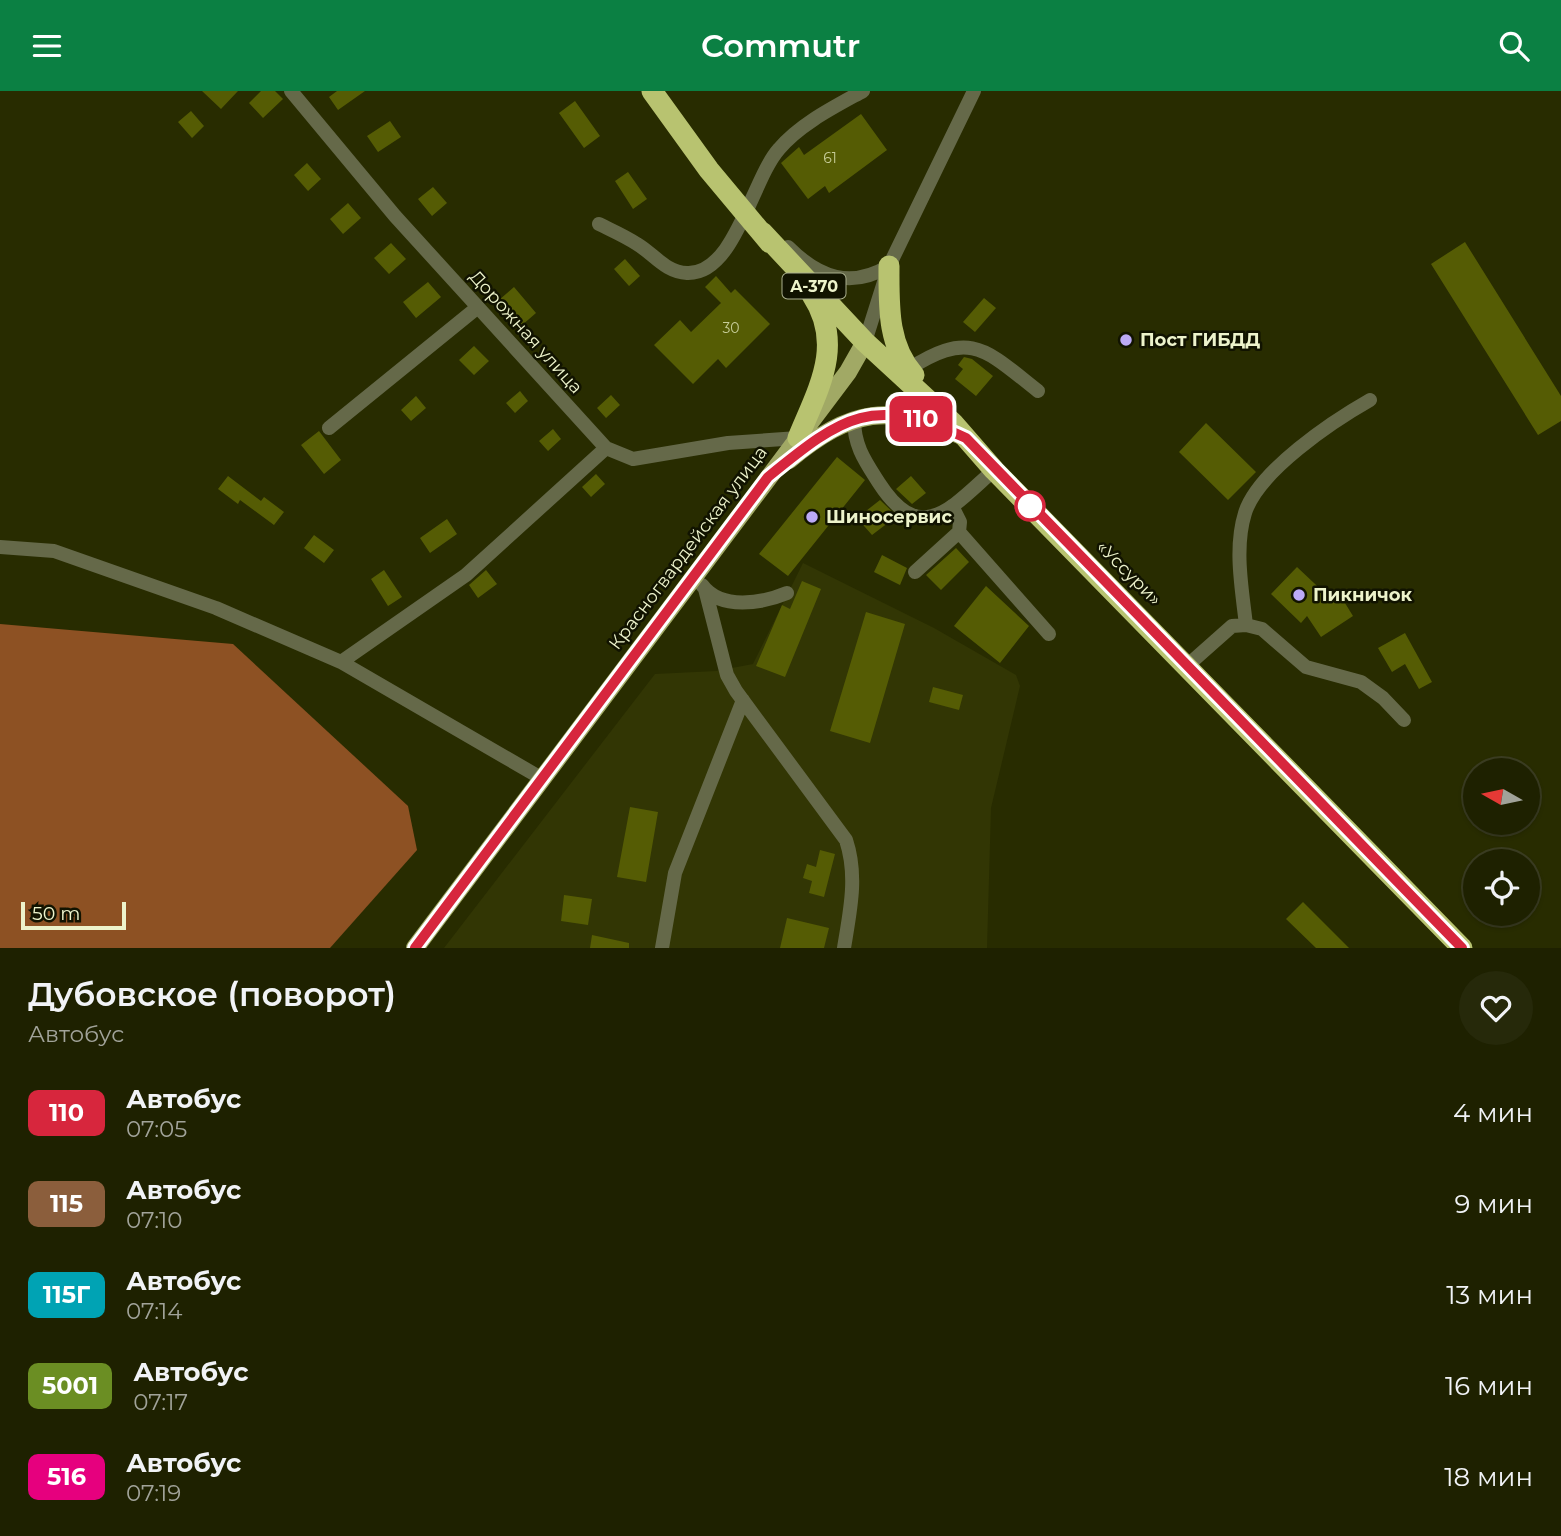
<!DOCTYPE html>
<html lang="ru">
<meta charset="utf-8">
<style>
body{margin:0;font-family:Montserrat,sans-serif;background:#26290a;color:#f1f3f6;height:100vh;display:flex;flex-direction:column;font-size:26px;white-space:nowrap}
*{box-sizing:border-box;margin:0}
p{font-size:23px;color:#a1a399}
.icon{flex:none;width:38px;height:38px;fill:none;stroke:currentColor;stroke-width:2;stroke-linecap:round;stroke-linejoin:round}
.map{position:relative;height:857px;overflow:hidden}
.drawer{display:flex;flex-direction:column;background:#1e2100;flex:1}
.drawer>*{flex:none}
.badge{padding:0 14px;border-radius:10px;font-size:24px;line-height:46px}
.needle{width:46px;rotate:279deg}
.controls{position:absolute;left:1463px;top:667px;display:grid;gap:14px}
.controls a{display:grid;place-items:center;width:77px;height:77px;border-radius:50%;background:#1e2100;box-shadow:0 2px 5px #0004,0 0 0 2px #3c3e22;font-size:35px}
.scale{position:absolute;left:21px;bottom:18px;width:105px;box-sizing:border-box;padding-left:7px;border:4px solid #edf3cb;border-top:0;font-size:19px;line-height:24px;white-space:nowrap;color:#edf3cb;-webkit-text-stroke:5px #111300;paint-order:stroke}
.map>.badge{position:absolute;translate:-50% -50%;box-shadow:0 0 0 4px #fff}
.round{display:grid;place-items:center;flex:none;width:74px;height:74px;border-radius:37px;background:#26290a}
.head{display:flex;align-items:center;justify-content:space-between;height:119px;padding:0 28px}
h1{font-size:33px;font-weight:600;line-height:52px}
ul{padding:0;list-style:none}
li{display:flex;align-items:center;gap:21px;height:91px;padding:0 28px}
li div{flex:1}
li b{display:block;font-size:26px}
li em{font-style:normal}
li .badge{min-width:77px;font-weight:700;text-align:center}
header{display:flex;justify-content:space-between;align-items:center;height:91px;padding:0 28px;background:#0b8043;color:#fff;font-size:32px;font-weight:600}
.map>svg:first-child{display:block}
.built{fill:#323604}
.forest{fill:#8d5123}
.building{fill:#555c04}
.lines{fill:none;stroke-linecap:round;stroke-linejoin:round}
.minor{stroke:#656949;stroke-width:14}
.major{stroke:#a1a965;stroke-width:18}
.highway{stroke:#b8c370;stroke-width:21}
.line-casing{stroke:#fff;stroke-width:16}
.line{stroke:#d7263d;stroke-width:10}
.poi-dot{fill:#bcaaf6;stroke:#111300;stroke-width:2.5}
.stop-dot{fill:#fff;stroke:#d7263d;stroke-width:3.5}
.labels{text-anchor:middle;dominant-baseline:central;stroke-width:5;stroke-linejoin:round;paint-order:stroke}
.number-label{font-size:14px;fill:#c7cd99}
.shield{fill:#111300;stroke:#abb08e;stroke-width:2}
.shield-label{font-size:16px;font-weight:bold;fill:#edf3cb}
.street-label{font-size:18px;fill:#edf3cb;stroke:#111300}
.poi-label{font-size:18px;font-weight:bold;fill:#edf3cb;stroke:#111300;text-anchor:start}
</style>
<header><svg class="icon" aria-label="menu" viewBox="0 0 24 24"><path d="M4 6h16M4 12h16M4 18h16"/></svg>Commutr<svg class="icon" aria-label="search" viewBox="0 0 24 24"><circle cx="10" cy="10" r="6"/><path d="M15 15l6 6"/></svg></header>
<div class="map">
<svg width="1561" height="857" viewBox="0 0 1561 857">
<rect width="100%" height="100%" fill="#282c00"/>
<path class="built" d="M803,472L934,537L1016,584L1020,595L991,717L987,857H444L655,583L716,580L753,573Z"/>
<path class="forest" d="M0,533L233,553L408,715L417,759L330,857H0Z"/>
<path class="building" d="M202,0H238L221,18Z
M261,0H275L283,8L263,27L249,12Z
M337,0H365L338,19L329,6Z
M575,10L600,45L584,57L559,22Z
M191,20L204,35L192,47L178,31Z
M861,23L887,59L829,102L825,95L808,108L781,72L799,56L804,64Z
M390,30L401,46L378,61L367,45Z
M307,72L321,88L308,100L294,84Z
M628,81L647,108L633,118L615,90Z
M433,96L447,112L432,125L418,108Z
M348,112L361,127L343,143L330,128Z
M1465,151L1561,305V330L1538,344L1431,173Z
M391,152L406,168L389,183L374,167Z
M625,168L640,185L629,195L614,178Z
M716,185L731,202L735,198L770,233L726,277L718,268L693,293L654,254L680,229L691,241L721,212L705,196Z
M428,191L441,206L416,227L403,211Z
M514,196L536,222L521,235L499,209Z
M984,207L996,217L975,241L963,231Z
M474,255L489,270L474,284L459,269Z
M964,266L972,268L993,285L976,305L955,288L963,278L958,274Z
M520,300L528,310L515,322L506,312Z
M611,304L620,314L606,327L597,317Z
M416,305L426,317L411,330L401,319Z
M1206,332L1256,381L1228,409L1179,361Z
M553,338L561,348L548,360L539,350Z
M319,340L341,369L324,383L301,354Z
M837,366L865,389L788,485L759,463Z
M596,383L605,393L591,406L582,396Z
M228,385L261,410L264,406L284,421L274,434L240,409L238,413L218,398Z
M911,385L926,402L912,413L896,398Z
M880,409L897,425L872,444L857,427Z
M447,428L457,443L430,462L420,447Z
M314,444L334,459L324,472L304,457Z
M956,457L969,471L941,499L926,484Z
M882,464L907,477L900,494L874,481Z
M1297,476L1332,509L1340,504L1353,525L1321,546L1307,525L1301,532L1271,503Z
M384,479L402,506L388,515L371,488Z
M486,479L497,493L478,507L469,494Z
M802,490L821,498L785,586L756,575L782,514L790,518Z
M986,495L1029,535L1000,572L954,535Z
M866,521L905,533L870,652L830,640Z
M1405,542L1432,591L1419,598L1405,573L1392,581L1378,557Z
M933,596L963,604L959,619L929,611Z
M630,716L658,721L646,791L617,786Z
M820,759L835,763L824,806L809,802L812,790L803,787L807,773L816,776Z
M564,804L592,808L588,834L561,830Z
M1303,811L1349,857H1316L1286,828Z
M787,827L829,837L824,857H780Z
M592,844L629,852V857H590Z"/>
<g class="lines">
<path class="minor" d="M291,0L395,125L606,357L633,368L728,352L798,347
M599,133C611,139 625,145 637,153C654,163 665,181 687,182C735,184 752,88 779,58C800,33 834,16 863,0
M788,156C819,187 851,198 889,175
M865,251L889,175L974,0
M909,278C971,238 986,259 1038,300
M854,328C854,355 865,370 879,392C921,457 952,416 994,379
M329,337L478,216
M952,415L960,431L959,441L1049,543
M0,456L54,460L216,517L341,571L541,687
M915,481L959,441
M702,494C721,520 763,512 787,502
M705,498L727,584L736,600L846,749C858,785 850,820 844,857
M1246,534C1242,498 1234,457 1245,422C1258,380 1333,330 1370,309
M341,571L466,484L606,357
M1188,574L1232,535L1246,534L1262,538L1306,576L1361,591L1383,607L1404,629
M662,857L675,782L743,609"/>
<path class="major" d="M789,369C852,317 889,312 962,345
M415,857L848,281L865,251"/>
<path class="highway" d="M652,0L709,79L770,152
M762,141L865,251L953,332L994,379L1462,857
M889,175C889,214 887,254 914,284
M798,347C818,298 845,254 812,204"/>
</g>
<g class="lines">
<g class="line-casing">
<path id="line" d="M415,857L768,386C844,324 872,304 966,347L1462,857"/>
</g>
<use href="#line" class="line"/>
</g>
<g class="poi-dot">
<circle cx="1126" cy="249" r="7"/>
<circle cx="812" cy="426" r="7"/>
<circle cx="1299" cy="504" r="7"/>
</g>
<circle class="stop-dot" cx="1030" cy="415" r="14"/>
<g class="labels">
<g class="number-label">
<text x="830" y="67">61</text>
<text x="731" y="237">30</text>
</g>
<rect class="shield" x="782.5" y="182.5" width="63" height="25" rx="5"/>
<g class="shield-label">
<text x="814" y="195">А-370</text>
</g>
<g class="street-label">
<text transform="translate(526 241) rotate(48)">Дорожная улица</text>
<text transform="translate(688 457) rotate(-53)">Красногвардейская улица</text>
<text transform="translate(1129 482) rotate(45)">«Уссури»</text>
</g>
<g class="poi-label">
<text x="1140" y="249">Пост ГИБДД</text>
<text x="826" y="426">Шиносервис</text>
<text x="1313" y="504">Пикничок</text>
</g>
</g>
</svg>
<div class="controls">
<a><svg class="needle" viewBox="-14 -14 28 28"><path d="M0-13l5 13h-10z" fill="#e53935"/><path d="M0 13l5-13h-10z" fill="#a1a399"/></svg></a>
<a><svg class="icon" aria-label="locate" viewBox="0 0 24 24"><circle cx="12" cy="12" r="6"/><path d="M12 2v4M12 18v4M2 12h4M18 12h4"/></svg></a>
</div>
<div class="scale">50 m</div>
<b class="badge" style="left:921px;top:328px;background:#d7263d;color:#fff">110</b>
</div>
<section class="drawer">
<div class="head"><div><h1>Дубовское (поворот)</h1><p>Автобус</p></div><a class="round"><svg class="icon" aria-label="heart" viewBox="0 0 24 24"><path d="M12 20l-8-8c-3-5 5-10 8-4 3-6 11-1 8 4z"/></svg></a></div>
<ul>
<li><span class="badge" style="background:#d7263d;color:#fff">110</span><div><b>Автобус</b><p>07:05</p></div><em>4 мин</em></li>
<li><span class="badge" style="background:#8b5e3c;color:#fff">115</span><div><b>Автобус</b><p>07:10</p></div><em>9 мин</em></li>
<li><span class="badge" style="background:#00a3b4;color:#fff">115Г</span><div><b>Автобус</b><p>07:14</p></div><em>13 мин</em></li>
<li><span class="badge" style="background:#6b8e23;color:#fff">5001</span><div><b>Автобус</b><p>07:17</p></div><em>16 мин</em></li>
<li><span class="badge" style="background:#e6007e;color:#fff">516</span><div><b>Автобус</b><p>07:19</p></div><em>18 мин</em></li>
</ul>
</section>
